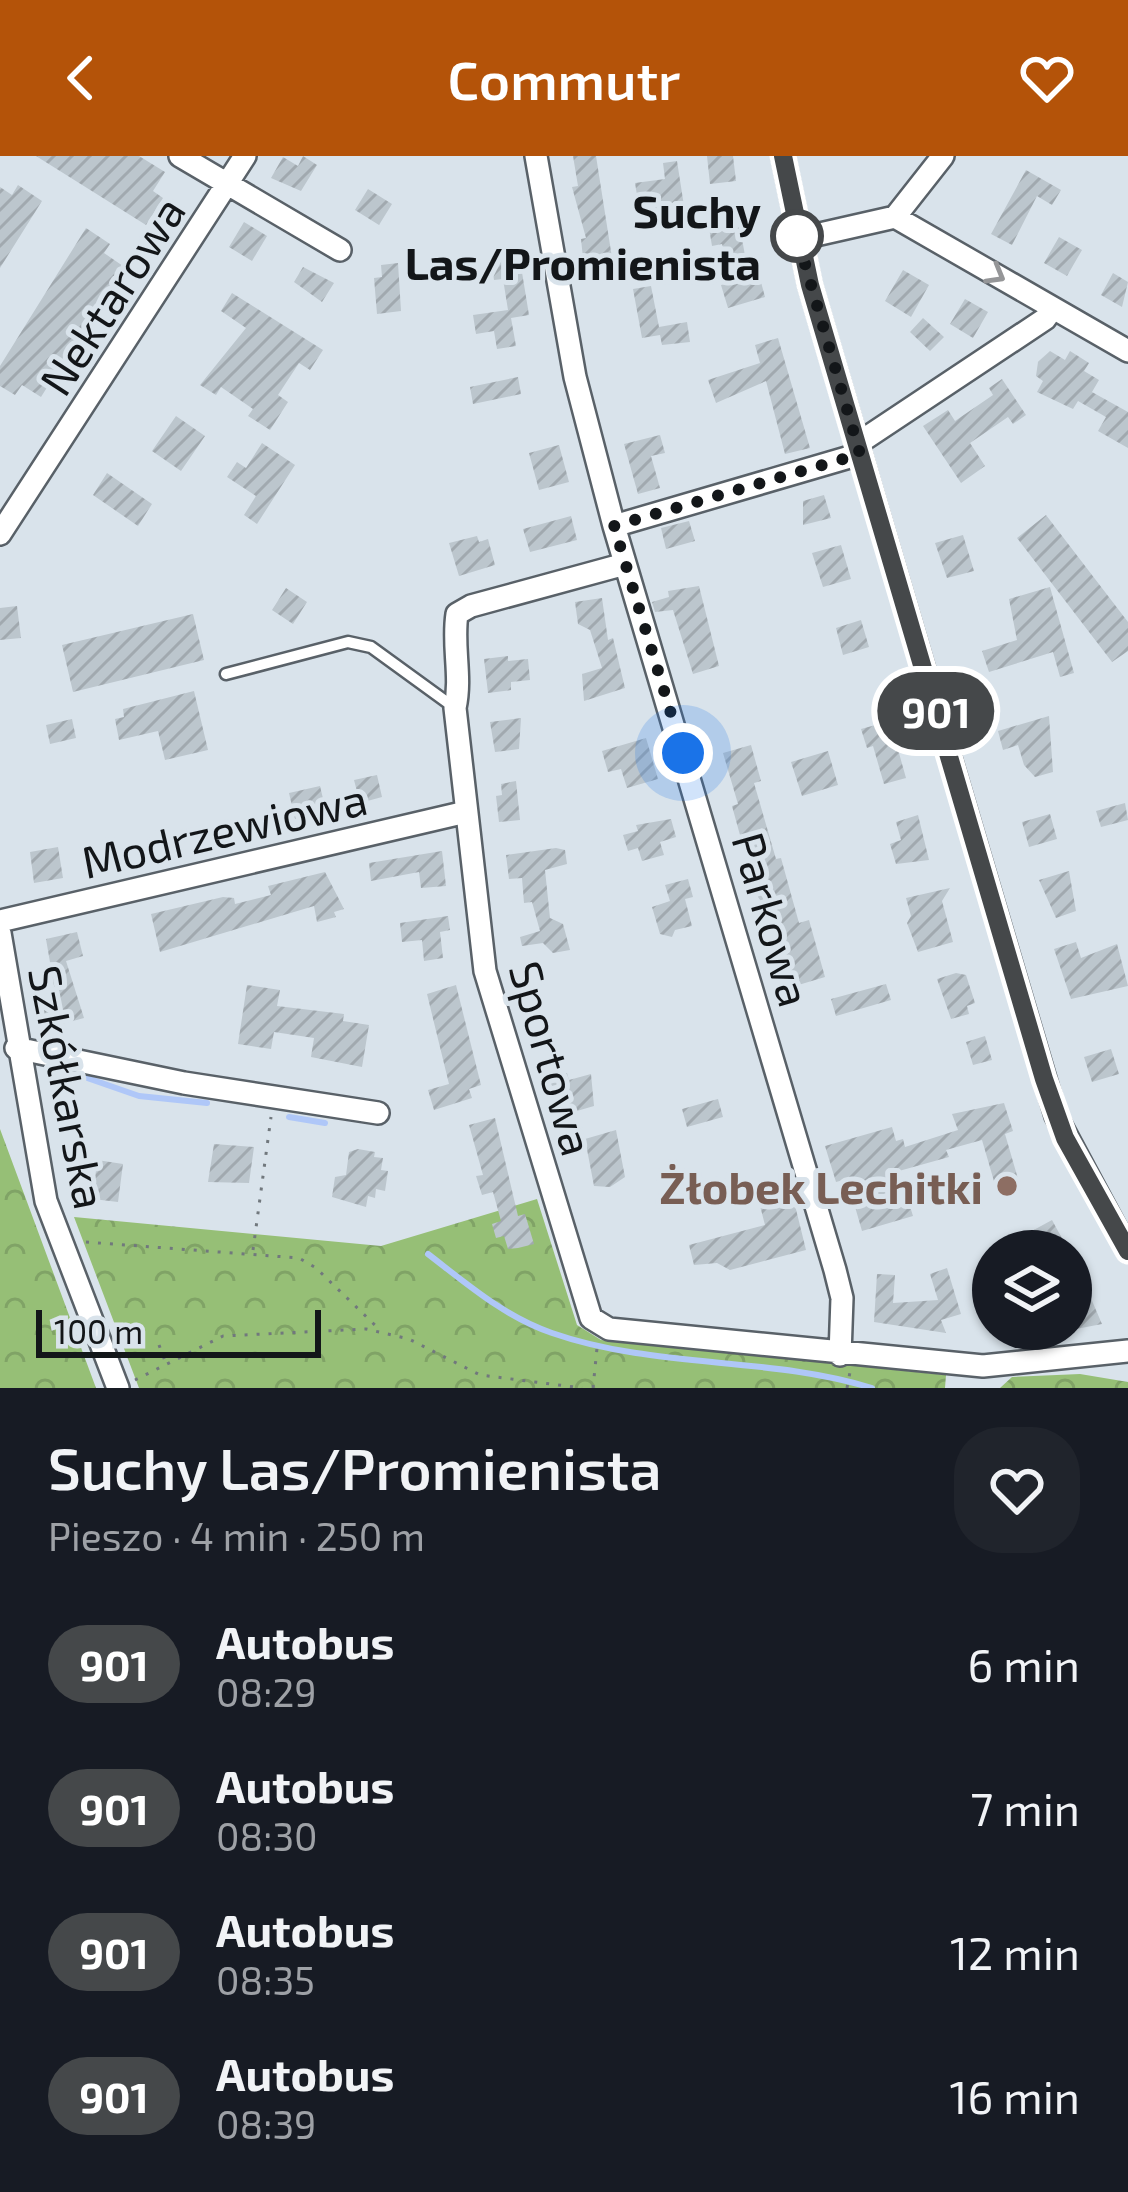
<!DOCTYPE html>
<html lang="pl">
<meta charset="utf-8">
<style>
body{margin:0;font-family:"Exo 2",sans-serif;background:#20242c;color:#f1f3f6;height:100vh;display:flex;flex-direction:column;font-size:45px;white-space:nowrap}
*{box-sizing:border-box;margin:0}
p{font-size:39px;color:#9ea1a6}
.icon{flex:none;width:66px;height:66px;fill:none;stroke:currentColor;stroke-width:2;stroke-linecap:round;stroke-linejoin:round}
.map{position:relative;height:1232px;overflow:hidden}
.side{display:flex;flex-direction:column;background:#171b24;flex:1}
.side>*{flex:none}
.badge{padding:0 24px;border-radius:39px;font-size:42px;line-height:78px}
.tools{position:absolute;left:972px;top:1074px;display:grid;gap:24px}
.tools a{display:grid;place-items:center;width:120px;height:120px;border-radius:50%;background:#171b24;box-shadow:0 3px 9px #0004;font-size:60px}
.scale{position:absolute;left:36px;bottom:30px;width:285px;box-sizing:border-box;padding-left:12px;border:6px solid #131619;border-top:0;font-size:33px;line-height:42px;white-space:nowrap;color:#131619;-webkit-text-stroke:9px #d9e3eb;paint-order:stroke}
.you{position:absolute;width:60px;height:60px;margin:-30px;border:9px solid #fff;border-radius:50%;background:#1a73e8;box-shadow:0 0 0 18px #1a73e833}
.map>.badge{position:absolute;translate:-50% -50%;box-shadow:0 0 0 6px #fff}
.round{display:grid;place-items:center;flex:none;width:126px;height:126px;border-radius:48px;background:#20242c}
.head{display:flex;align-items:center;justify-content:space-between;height:204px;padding:0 48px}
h1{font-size:57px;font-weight:600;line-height:90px}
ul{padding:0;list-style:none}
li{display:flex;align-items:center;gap:36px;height:144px;padding:0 48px}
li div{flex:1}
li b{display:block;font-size:45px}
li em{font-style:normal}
li .badge{min-width:132px;font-weight:700;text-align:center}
header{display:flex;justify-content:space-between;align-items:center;height:156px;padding:0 48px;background:#b45309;color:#fff;font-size:54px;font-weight:600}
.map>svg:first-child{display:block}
.forest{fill:url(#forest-crowns)}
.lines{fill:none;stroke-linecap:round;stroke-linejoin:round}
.stream{stroke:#afc7f8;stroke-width:6}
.building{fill:url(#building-hatch)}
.lane-casing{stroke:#596168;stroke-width:15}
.street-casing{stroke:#596168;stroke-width:26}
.path{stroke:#71787d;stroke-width:3;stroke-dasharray:3 9;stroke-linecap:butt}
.lane{stroke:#fff;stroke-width:10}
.street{stroke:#fff;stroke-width:21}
.oneway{stroke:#959698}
.line-casing{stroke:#fff;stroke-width:27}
.line{stroke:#45484a;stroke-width:18}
.walk{stroke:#131619;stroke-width:12;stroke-dasharray:0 21.6}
.stop-dot{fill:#fff;stroke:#45484a;stroke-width:6}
.education-dot{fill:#8d6e63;stroke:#d9e3eb;stroke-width:4.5}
.labels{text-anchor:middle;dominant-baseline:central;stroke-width:10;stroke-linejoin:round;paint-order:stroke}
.stop-label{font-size:45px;font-weight:bold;fill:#131619;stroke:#d9e3eb;text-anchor:end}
.street-label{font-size:45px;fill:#131619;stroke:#d9e3eb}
.education-label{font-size:45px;font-weight:bold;fill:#785e54;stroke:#d9e3eb;text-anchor:end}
</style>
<header><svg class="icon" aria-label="back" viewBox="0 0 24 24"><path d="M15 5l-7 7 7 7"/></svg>Commutr<svg class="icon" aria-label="heart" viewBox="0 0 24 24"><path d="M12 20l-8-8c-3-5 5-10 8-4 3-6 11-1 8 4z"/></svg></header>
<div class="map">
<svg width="1128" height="1232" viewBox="0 0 1128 1232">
<defs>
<pattern id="forest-crowns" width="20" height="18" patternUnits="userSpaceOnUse" patternTransform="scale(3)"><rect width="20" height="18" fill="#96bf76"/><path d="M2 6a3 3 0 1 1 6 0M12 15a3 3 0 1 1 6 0" fill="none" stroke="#80a366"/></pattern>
<pattern id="building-hatch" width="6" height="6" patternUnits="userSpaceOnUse" patternTransform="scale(3)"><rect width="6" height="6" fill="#bcc6cd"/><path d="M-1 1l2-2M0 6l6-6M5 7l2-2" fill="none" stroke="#a1a9af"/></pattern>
</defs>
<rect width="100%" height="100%" fill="#d9e3eb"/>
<path class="forest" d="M0,973L96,1232H0Z
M537,1043L577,1169L601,1184L946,1219L945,1232H139L74,1061L381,1090Z
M1080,1218L1128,1226V1232H1000L1012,1221Z"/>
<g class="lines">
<path class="stream" d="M70,916L139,940L207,947
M289,961L325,967
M428,1098C467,1128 505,1161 552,1177C655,1213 769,1200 872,1232"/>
</g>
<path class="building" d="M36,0H139L165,16L153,35L163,42L146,69Z
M303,0L317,9L301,35L271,22L283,1L298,10Z
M573,0H596L613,108L584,111L581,83L586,82L572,31L578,30Z
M707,0H733L736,25L710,28Z
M677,5L684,50L640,57L635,27L665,23L663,7Z
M1026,14L1061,34L1052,49L1037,40L1012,89L991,78Z
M18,29L42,45L0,112V31L12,39Z
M368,33L392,48L379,69L355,54Z
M737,55L746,105L752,116L758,115L765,141L728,152L721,129L733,126L722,88L712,90L707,60Z
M244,66L267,80L252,105L229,91Z
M86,72L110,88L104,97L123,110L41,241L22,229L15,239L0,230V210Z
M1059,81L1082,94L1067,120L1044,107Z
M513,90L514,99L519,98L529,159L511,162L516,190L497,193L494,175L476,178L473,159L508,154L503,123L494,124L491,103L496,102L495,93Z
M398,107L401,155L377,158L374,122L382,121L381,109Z
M303,111L334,127L322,146L294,126Z
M903,114L929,129L911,161L885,145Z
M1113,117L1128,126L1122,151L1101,139Z
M651,130L659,171L687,166L690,186L662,189L660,179L642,182L633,133Z
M232,137L323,194L310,214L299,207L278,239L288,246L270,274L248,260L253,253L221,231L216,239L200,229L246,172L221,155Z
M965,143L988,156L973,182L950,168Z
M923,162L944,181L930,195L910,176Z
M778,182L810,292L785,298L766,225L716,247L708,224L760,207L755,189Z
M1050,195L1065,204L1070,195L1089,207L1084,215L1099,224L1092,236L1128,256V292L1098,275L1106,261L1078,245L1073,253L1037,236L1043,225L1036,220L1038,206Z
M518,221L521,238L473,248L470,231Z
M1002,223L1026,259L1013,268L1008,261L970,287L985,310L961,327L923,270L948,254L955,265L993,239L989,232Z
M176,260L205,280L181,315L152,295Z
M660,279L665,297L651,300L660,332L638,338L624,288Z
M262,287L295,309L257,368L244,359L256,340L227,321L237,306L246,312Z
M559,289L569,326L539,334L529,297Z
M107,317L152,348L138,370L93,339Z
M824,339L831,362L803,369V345Z
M1046,359L1128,466V495L1112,506L1017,382Z
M571,360L577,384L530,396L523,373Z
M689,365L695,385L666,393L661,372Z
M963,379L974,415L947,422L935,387Z
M477,380L479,386L488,383L495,409L459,420L449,387Z
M841,389L851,423L823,431L812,397Z
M699,430L719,510L693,518L673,454L655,456L652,446L669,441L668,435Z
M1050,431L1074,517L1060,521L1053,496L989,516L982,495L1017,484L1009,443Z
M286,432L307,446L293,468L272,454Z
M602,442L608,484L613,482L625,532L584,545L582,518L602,512L590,474L578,468L575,446Z
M17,450L21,482L0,484V452Z
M193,458L204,504L73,536L62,489Z
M861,464L869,491L843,499L836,472Z
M508,500V505L528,503L530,524L511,526V534L488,537L484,503Z
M194,535L208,594L165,604L158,575L119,584L115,563L124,561L123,553Z
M1049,560L1053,616L1035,621L1024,609L1018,589L1003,594L998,575Z
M521,562L519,593L495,596L490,566Z
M72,563L76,582L50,588L46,569Z
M890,565L906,622L884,628L873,590L867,592L861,573Z
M646,582L658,623L627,632L621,613L608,616L602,595Z
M751,589L761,625L754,627L776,703L781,702L799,767L809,764L825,821L795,830L771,749L765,751L758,741L748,688L743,690L732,650L738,648L723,597Z
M828,595L838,629L802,640L791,606Z
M377,619L382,641L360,647L354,624Z
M516,625L520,664L499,666L496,640L502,639L501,628Z
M320,630L326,655L295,663L289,637Z
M1125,647L1128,664L1101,671L1096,655Z
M1050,658L1057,683L1029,691L1022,666Z
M918,659L929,704L896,708L890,688L901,684L896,666Z
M671,663L676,681L660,686L664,699L642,705L638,692L628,695L623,679L638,675L636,669Z
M58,691L63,722L34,727L30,696Z
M556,692L565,694L567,708L545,714L550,762L563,768L570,794L553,797L543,787L522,790L520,781L540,775L532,746L524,747L522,722L509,723L506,699Z
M442,695L446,730L421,732L419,716L371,725L369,707Z
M1069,715L1076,755L1056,762L1039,724Z
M325,716L344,753L334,756L336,761L317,766L314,750L160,796L151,758L223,741L234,742L235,748L271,739L268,730Z
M688,723L693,741L685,743L692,770L675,774L672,781L660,778L652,751L670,745L665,729Z
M950,732L942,745L953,786L918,796L907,767L911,760L906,742Z
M448,760L450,774L440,776L443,802L424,805L422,784L402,786L400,767Z
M77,776L83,800L66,805L84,862L43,873L38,852L57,847L46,783Z
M1076,786L1081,802L1117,788L1128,830L1071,843L1054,793Z
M956,817L966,819L975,847L967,850L969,858L951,863L937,823Z
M886,828L891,844L836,860L831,843Z
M247,829L280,834L277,850L344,858L343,865L369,869L362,911L311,901L314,882L274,876L271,893L238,888Z
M456,829L481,929L469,933L472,942L434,954L428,934L449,928L427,838Z
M985,880L992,904L973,909L966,886Z
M1111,893L1119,918L1092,926L1084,901Z
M567,917L569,924L591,918L594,950L563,959L549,922Z
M718,943L723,961L687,971L682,953Z
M1004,947L1013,975L1005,978L1021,1033L998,1039L982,984L946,994L949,1001L899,1015L913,1060L862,1075L847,1023L836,1026L825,990L892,971L896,985L903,983L905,991L958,974L952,958Z
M495,962L518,1060L525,1058L534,1088L518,1092L508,1093L504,1080L496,1082L492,1068L501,1065L493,1036L482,1039L476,1020L483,1019L469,969Z
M616,974L625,1021L610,1031L594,1030L585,983Z
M214,988L254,991L249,1027L208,1026Z
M358,993L375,996L374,1001L383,1002L381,1014L388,1015L385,1035L376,1033L375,1042L368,1040L366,1051L332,1041L335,1021L346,1019L349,996Z
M97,1004L123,1008L118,1046L93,1043Z
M790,1029L806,1094L730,1114L717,1107L694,1109L689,1089L765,1069L757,1038Z
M1052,1064L1064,1086L1040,1095L1030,1076Z
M1071,1103H1074L1102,1168L1071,1174Z
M947,1112L961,1158L941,1164L946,1177L874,1166L877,1118L895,1119L893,1147L938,1144L930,1118Z"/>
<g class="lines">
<g class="lane-casing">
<path id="lane" d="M226,518L348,486L371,491L455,552"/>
</g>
<g class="street-casing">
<path id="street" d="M180,0L340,94
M536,0L575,221L614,370L835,1114L842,1142L840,1199
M783,0L810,129L1056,960L1128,1095
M895,61L943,0
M798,83L895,61L1128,195
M857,288L1045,163L1053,152
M614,370L860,298
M0,378L245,0
M625,408L471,450L457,458C452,490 462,520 455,552L485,815L591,1162L609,1173L983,1210L1128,1195
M0,765L466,656
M0,777L46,1045L118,1232
M16,892L184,927L378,957"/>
</g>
<path class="path" d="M86,1086L299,1102L316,1112L378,1172
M253,1094L271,961
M159,1189L165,1205
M135,1224L223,1180L366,1173L409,1183L480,1219L582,1232
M593,1232L597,1192
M847,1232L850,1216"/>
<use href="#lane" class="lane"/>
<use href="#street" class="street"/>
</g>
<defs><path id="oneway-chevron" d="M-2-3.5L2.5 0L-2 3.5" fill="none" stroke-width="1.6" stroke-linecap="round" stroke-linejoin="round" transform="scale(3)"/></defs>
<use class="oneway" href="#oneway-chevron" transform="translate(996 119) rotate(30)"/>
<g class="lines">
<g class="line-casing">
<path id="line" d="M783,0L810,129L1044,923L1065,982L1128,1095"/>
</g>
<use href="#line" class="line"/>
<path class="walk" d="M683,597L614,370L860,298L797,80"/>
</g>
<circle class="stop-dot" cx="797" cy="80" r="24"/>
<circle class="education-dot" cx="1007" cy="1030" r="12"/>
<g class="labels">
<g class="stop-label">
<text x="761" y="54">Suchy<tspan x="761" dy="52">Las/Promienista</tspan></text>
</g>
<g class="street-label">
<text transform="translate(111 139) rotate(-57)">Nektarowa</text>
<text transform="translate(224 673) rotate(-13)">Modrzewiowa</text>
<text transform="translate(773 763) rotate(74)">Parkowa</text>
<text transform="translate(553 902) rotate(74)">Sportowa</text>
<text transform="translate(69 931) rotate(79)">Szkółkarska</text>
</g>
<g class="education-label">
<text x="983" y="1030">Żłobek Lechitki</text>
</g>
</g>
</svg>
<div class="tools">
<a><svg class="icon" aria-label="layers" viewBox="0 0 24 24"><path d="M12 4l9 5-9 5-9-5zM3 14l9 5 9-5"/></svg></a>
</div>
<div class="scale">100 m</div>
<div class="you" style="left:683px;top:597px"></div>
<b class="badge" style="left:936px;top:555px;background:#45484a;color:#fff">901</b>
</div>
<section class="side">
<div class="head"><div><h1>Suchy Las/Promienista</h1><p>Pieszo · 4 min · 250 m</p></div><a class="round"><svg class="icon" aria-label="heart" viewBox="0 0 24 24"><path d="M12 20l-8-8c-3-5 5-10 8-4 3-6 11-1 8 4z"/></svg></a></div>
<ul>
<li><span class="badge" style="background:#45484a;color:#fff">901</span><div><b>Autobus</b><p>08:29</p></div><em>6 min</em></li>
<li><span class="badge" style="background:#45484a;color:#fff">901</span><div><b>Autobus</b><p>08:30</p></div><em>7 min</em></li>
<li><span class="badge" style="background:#45484a;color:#fff">901</span><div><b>Autobus</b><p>08:35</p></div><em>12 min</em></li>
<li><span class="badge" style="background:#45484a;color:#fff">901</span><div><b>Autobus</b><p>08:39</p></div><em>16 min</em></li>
</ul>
</section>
